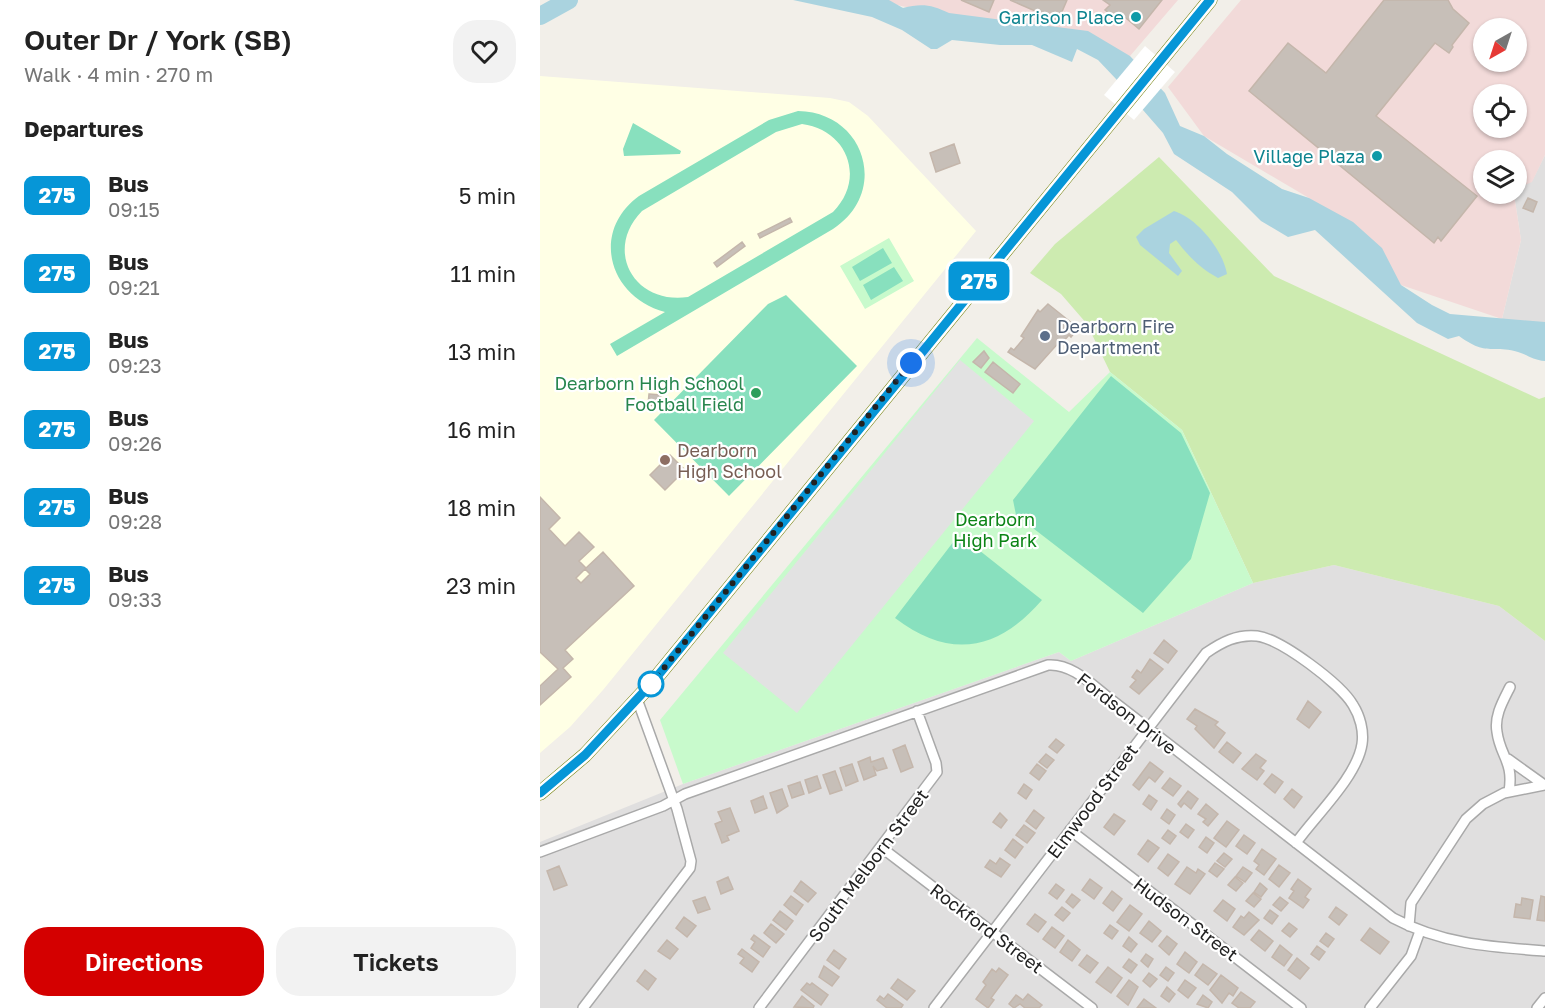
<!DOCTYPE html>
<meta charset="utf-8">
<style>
body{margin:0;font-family:"Golos Text",sans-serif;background:#f2f2f2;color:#222;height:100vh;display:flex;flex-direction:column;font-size:22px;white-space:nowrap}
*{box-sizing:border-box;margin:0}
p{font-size:20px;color:#767676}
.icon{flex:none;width:33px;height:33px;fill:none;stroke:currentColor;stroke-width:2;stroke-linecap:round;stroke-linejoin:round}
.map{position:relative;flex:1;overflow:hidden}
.side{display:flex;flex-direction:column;background:#fff;width:540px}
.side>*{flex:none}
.badge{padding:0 12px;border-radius:9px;font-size:21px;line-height:39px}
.needle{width:39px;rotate:219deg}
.tools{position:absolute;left:933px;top:18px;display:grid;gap:12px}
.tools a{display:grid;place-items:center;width:54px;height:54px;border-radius:50%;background:#fff;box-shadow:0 2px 4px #0004;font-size:30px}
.you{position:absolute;width:30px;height:30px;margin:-15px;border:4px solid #fff;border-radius:50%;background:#1a73e8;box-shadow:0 0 0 9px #1a73e833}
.map>.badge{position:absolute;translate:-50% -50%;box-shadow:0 0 0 3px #fff}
h2{padding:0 24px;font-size:22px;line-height:54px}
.round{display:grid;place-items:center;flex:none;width:63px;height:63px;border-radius:24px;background:#f2f2f2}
.headline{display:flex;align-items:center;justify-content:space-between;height:102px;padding:0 24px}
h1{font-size:28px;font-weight:600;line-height:45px}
.button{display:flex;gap:12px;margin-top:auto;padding:12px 24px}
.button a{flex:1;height:69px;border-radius:24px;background:#d40000;color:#fff;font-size:24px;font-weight:600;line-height:69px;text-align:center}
.button a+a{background:#f2f2f2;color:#222}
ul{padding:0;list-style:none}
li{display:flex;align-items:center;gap:18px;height:78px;padding:0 24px}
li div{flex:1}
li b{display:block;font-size:22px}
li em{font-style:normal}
li .badge{min-width:66px;font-weight:700;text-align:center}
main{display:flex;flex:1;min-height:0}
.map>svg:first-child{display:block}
.residential{fill:#e0dfdf}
.commercial{fill:#f2dad9;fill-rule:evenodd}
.education{fill:#ffffe5}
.grass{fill:#cdebb0}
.park{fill:#c8facc}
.pitch{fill:#88e0be;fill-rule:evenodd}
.parking{fill:#e2e2e2}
.water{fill:#aad3df}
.pier{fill:#fff}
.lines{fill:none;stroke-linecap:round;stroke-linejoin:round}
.river{stroke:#aad3df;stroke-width:18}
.building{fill:#c7bfb8;stroke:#c4b6ab;stroke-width:1.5;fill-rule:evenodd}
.minor-casing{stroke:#a9a9a9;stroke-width:12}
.secondary-casing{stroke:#707d05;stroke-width:15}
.minor{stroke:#fff;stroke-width:9}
.secondary{stroke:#f7fabf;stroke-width:12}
.line-casing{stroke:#fff;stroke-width:14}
.line{stroke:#0696d7;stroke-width:9}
.walk{stroke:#222;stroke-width:6;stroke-dasharray:0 10.8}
.culture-dot{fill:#0f9aa8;stroke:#fff;stroke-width:2}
.service-dot{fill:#5c6f8a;stroke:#fff;stroke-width:2}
.leisure-dot{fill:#2e9e5b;stroke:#fff;stroke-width:2}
.education-dot{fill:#8d6e63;stroke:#fff;stroke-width:2}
.stop-dot{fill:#fff;stroke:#0696d7;stroke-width:3}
.labels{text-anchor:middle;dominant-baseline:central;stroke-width:4.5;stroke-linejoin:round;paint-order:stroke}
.culture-label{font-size:18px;fill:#0d838f;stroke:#fff;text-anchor:end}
.service-label{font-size:18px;fill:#4e5e75;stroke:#fff;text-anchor:start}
.leisure-label{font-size:18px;fill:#27864d;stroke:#fff;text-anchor:end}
.education-label{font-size:18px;fill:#785e54;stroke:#fff;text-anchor:start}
.park-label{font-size:18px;fill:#0c8416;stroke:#fff}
.street-label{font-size:18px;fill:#222;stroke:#fff}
</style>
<main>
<section class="side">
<div class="headline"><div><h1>Outer Dr / York (SB)</h1><p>Walk · 4 min · 270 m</p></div><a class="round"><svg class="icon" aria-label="heart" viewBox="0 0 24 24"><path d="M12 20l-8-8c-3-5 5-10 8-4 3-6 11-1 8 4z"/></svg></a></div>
<h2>Departures</h2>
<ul>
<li><span class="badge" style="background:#0696d7;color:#fff">275</span><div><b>Bus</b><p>09:15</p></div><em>5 min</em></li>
<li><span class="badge" style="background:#0696d7;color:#fff">275</span><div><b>Bus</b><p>09:21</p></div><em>11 min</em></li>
<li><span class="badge" style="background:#0696d7;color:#fff">275</span><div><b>Bus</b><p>09:23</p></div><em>13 min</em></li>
<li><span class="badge" style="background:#0696d7;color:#fff">275</span><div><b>Bus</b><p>09:26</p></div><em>16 min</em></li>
<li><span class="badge" style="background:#0696d7;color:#fff">275</span><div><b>Bus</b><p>09:28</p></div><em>18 min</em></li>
<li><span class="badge" style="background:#0696d7;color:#fff">275</span><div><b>Bus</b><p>09:33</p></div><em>23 min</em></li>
</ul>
<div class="button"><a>Directions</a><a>Tickets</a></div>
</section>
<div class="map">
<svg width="1005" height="1008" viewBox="0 0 1005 1008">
<rect width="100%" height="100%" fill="#f2efe9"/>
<path class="residential" d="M1005,155V324L962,319L981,240L974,194H976L977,188L992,181Z
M794,565L959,606L1005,641V1008H0V842L143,784L519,652L531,661L713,583Z"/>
<path class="commercial" d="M334,0H638L590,56Z
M701,0H1005V155L992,182L977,188L976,160H944V194H974L981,240L962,319L861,285L769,198L664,136L628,87ZM944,28H976V62H944ZM944,94H976V128H944Z"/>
<path class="education" d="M0,76L290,98L309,102L328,116L436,231L63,690L30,727L0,753Z"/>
<path class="grass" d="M619,157L734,276L999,399L1005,397V641L959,606L794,565L713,583L642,430L570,372L547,324L521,294L490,273L515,244Z"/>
<path class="park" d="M349,238L374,281L325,309L300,266Z
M437,338L529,412L570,372L642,430L713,583L531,661L519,652L143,784L120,720Z"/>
<path class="pitch" d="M258,111C325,112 350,192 293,229L77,356L70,344L125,312C69,297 50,232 99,196L229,120ZM262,124C308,130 326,179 293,212L148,297C95,305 63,251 102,211L236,132Z
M93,123L141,151L140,154L84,156L83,149Z
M343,248L352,263L320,281L312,267Z
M354,267L363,281L331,300L323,285Z
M246,295L317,366L189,496L114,420L228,304Z
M571,376L641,433L670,493L651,559L603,613L476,515L473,500Z
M425,539L502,600C458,651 410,660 355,618L414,541Z"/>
<path class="parking" d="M420,360L494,421L257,713L183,653Z"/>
<path class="water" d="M253,0H349L363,8C382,3 392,5 409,13L548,31L590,56L625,93L640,126L664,136L687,154L742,189L769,198L813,222L842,248L861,285L892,305L910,314L1005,322V361C993,360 988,355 978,352C951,344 948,357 919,336L908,339L877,323L775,230L748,237L721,221L692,192L634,154L623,133L576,79L558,60L537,49L532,62L492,45H460L412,40L397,49H391L362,30L332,17Z
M634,211C657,218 683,250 687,274L678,278C660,268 649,257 636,240L630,244L629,253L642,271L638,276L600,245L596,237L604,229Z"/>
<path class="pier" d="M605,46L635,72L594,120L564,95Z"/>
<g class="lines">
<path class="river" d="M0,16L29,0"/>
</g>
<path class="building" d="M421,0H454L449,12Z
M470,0H527L518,21Z
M563,0H622L599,29L581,14L576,19L565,10L570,5Z
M844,0H908L913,9L929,23L912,45L913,47L909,53L895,43L836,116L937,196L901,241L898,237L894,243L709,91L748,43L786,73Z
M414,144L420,163L396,172L390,153Z
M988,198L997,202L993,212L983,208Z
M250,218L252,222L220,238L218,234Z
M202,242L205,246L177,267L174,263Z
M508,304L538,328L531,337L529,335L523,342L521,340L495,369L468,352L471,348L474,350L484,338L481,336L498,310L500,312Z
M444,351L449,358L441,368L433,362Z
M453,362L480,384L473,393L445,372Z
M109,394L121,395L119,407L108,405Z
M130,455L145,470L125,490L110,475Z
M0,497L20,518L9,529L25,546L39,532L54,547L39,561L46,568L63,552L94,586L25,650L33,659L23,668L31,677L0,705V686L18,669L0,652ZM45,569L50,574L41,583L36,578Z
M624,640L637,651L628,663L614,653Z
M610,659L623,669L599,694L590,687L596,680L592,677L597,670L601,673Z
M768,701L781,712L769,728L757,719Z
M655,709L678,722L675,725L685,733L674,748L655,729L657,726L647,719Z
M516,739L524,745L517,753L509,747Z
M687,742L701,753L693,763L679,752Z
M365,745L373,767L361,772L353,750Z
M506,754L514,760L507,768L499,762Z
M716,754L726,761L720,768L724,771L717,780L702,769Z
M330,757L331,762L343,758L347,768L337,771L333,766L336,775L324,780L318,762Z
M610,762L623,772L615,782L609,777L599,790L593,785Z
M312,764L318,781L306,786L300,768Z
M497,764L506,771L499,780L490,773Z
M295,771L302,790L290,794L283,775Z
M732,774L743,782L735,793L724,784Z
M277,776L281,788L269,793L265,780Z
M630,778L641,786L633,796L622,788Z
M260,782L264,794L252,798L248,786Z
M484,784L492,790L486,799L478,793Z
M242,789L248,806L237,813L230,793Z
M752,789L762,797L754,808L744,799Z
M648,791L658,799L651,809L644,803L641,807L638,804Z
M609,795L617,801L611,810L603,804Z
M223,796L227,808L215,813L211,801Z
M666,804L678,814L668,826L663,822L666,819L658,814Z
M190,808L199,831L187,836L189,840L182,843L175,824L182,821L178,812Z
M627,809L635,815L629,824L621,818Z
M494,810L504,818L496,829L486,821Z
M460,813L467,820L461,828L453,822Z
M574,814L585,821L574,835L564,827Z
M687,821L699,830L686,847L674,838Z
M646,824L654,830L648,838L640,832Z
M484,825L495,833L487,843L476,835Z
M628,830L636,836L630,844L622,838Z
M704,835L715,843L707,854L696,846Z
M666,837L674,843L667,853L659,847Z
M473,839L483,847L475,858L465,850Z
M608,840L619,848L608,862L598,854Z
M722,849L736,859L724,875L716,869L719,865L714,861Z
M684,853L692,859L685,867L677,861Z
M628,854L639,862L628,876L618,868Z
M460,858L470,865L461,877L445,867L450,860L456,864Z
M675,863L684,869L677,877L669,871Z
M739,865L750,873L739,887L729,879Z
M19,866L27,885L14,890L7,871Z
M647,867L656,873L658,869L665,874L650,894L635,884Z
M703,867L712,873L705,882L696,876Z
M188,877L193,889L181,894L177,882Z
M695,877L703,883L696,891L688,885Z
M550,879L562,888L554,899L542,890Z
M758,879L771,889L765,897L769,900L763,908L749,898L754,891L751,889Z
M261,881L276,893L268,902L254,891Z
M720,883L727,889L721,897L714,892Z
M516,884L524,890L517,899L509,893Z
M572,891L582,899L573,911L563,903Z
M713,893L721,899L714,907L706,901Z
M532,894L540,900L533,908L526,902Z
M251,896L263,905L256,915L244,905Z
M1001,896L1005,897V921L997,920Z
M165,897L170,909L158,913L153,901Z
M740,897L748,903L741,911L733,905Z
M982,898L993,900L990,919L974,917L976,904L981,905Z
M683,900L695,909L687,921L674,911Z
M590,905L602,914L589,931L577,922Z
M522,907L530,913L523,921L515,915Z
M796,907L807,915L799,925L789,917Z
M730,910L738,916L732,924L724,918Z
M240,911L253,921L246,930L233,920Z
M709,912L719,920L704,935L693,927L701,916L704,918Z
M495,914L506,922L498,932L487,924Z
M144,917L156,926L147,937L136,928Z
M609,921L621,931L612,942L600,933Z
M749,923L757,929L750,937L742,931Z
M231,924L244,934L236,943L224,933Z
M570,925L578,931L572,939L564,933Z
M512,927L524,936L515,948L503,939Z
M830,928L849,942L840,954L821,940Z
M719,930L733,941L725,951L711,940Z
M786,933L794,939L788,947L780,941Z
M214,935L230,947L223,957L211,948L215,942L211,939Z
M627,936L637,944L629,955L619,946Z
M589,937L597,944L591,952L583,946Z
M127,940L138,949L130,959L118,951Z
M528,940L540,950L532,961L520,952Z
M740,945L752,955L744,966L732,957Z
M777,946L785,952L779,960L771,954Z
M202,949L219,962L212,972L200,963L204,958L198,954Z
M294,950L306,959L299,969L287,960Z
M645,952L657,962L649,973L637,964Z
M606,954L613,959L608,967L601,961Z
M547,955L558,963L550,973L539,965Z
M757,958L769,968L760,979L748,970Z
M589,959L597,965L591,973L583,967Z
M663,964L677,974L668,985L655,975Z
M284,966L299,977L292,986L279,977Z
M568,967L582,978L571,993L556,982Z
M626,967L634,973L628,981L620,975Z
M459,968L468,975L451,998L454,1000L448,1008L436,999L446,985L443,982L452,969L456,972Z
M105,970L116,979L108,990L97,981Z
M609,973L617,979L610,987L603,981Z
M681,975L698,988L693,996L689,993L682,1003L670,990Z
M358,979L375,991L367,1000L351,988Z
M589,980L598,987L588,1005L577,996Z
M645,980L656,988L648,998L638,990Z
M267,983L270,985L272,983L288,995L281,1005L261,990Z
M627,987L635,994L629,1002L621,996Z
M701,992L715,1002L710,1008H699L692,1003Z
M348,994L363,1005L361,1008H347L337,1000L340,996L344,999Z
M488,994L502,1005L499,1008H485L480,1004L474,1008L469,1004L476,995L483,1000Z
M663,995L672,1002L668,1008L657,1004Z
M262,996L274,1006L273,1008L254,1007Z
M604,999L616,1008H597Z"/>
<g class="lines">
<g class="minor-casing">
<path id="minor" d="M968,759L1003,784
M969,791C974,762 960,756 957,732C954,716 963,701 970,687
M530,830L761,1008
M342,848L552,1008
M0,852L123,806L145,794L508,665C533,663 554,687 573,701L853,918C902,944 950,947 1005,951
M869,926L871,903L926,819L943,804L964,793L1005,785
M43,1008L150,868L151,861L137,809L97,699
M219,1008L397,772L396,763L377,711
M394,1008L666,653C682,642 697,634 717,636C741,639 801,684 813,705C820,716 824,731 822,744C817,777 775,816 756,843
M830,1008L871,956L880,931
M997,1008L1005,998"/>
</g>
<g class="secondary-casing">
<path id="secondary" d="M0,793L45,755L111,684L670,0"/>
</g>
<use href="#minor" class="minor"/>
<use href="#secondary" class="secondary"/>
</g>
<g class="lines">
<g class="line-casing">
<path id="line" d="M0,793L45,755L111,684L670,0"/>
</g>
<use href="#line" class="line"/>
<path class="walk" d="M111,684L371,363"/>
</g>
<g class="culture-dot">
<circle cx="596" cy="17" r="6"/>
<circle cx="837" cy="156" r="6"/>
</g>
<circle class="service-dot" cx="505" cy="336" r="6"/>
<circle class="leisure-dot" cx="216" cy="393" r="6"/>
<circle class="education-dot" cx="125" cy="460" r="6"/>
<circle class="stop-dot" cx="111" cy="684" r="12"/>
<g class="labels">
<g class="culture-label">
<text x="584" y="17">Garrison Place</text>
<text x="825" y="156">Village Plaza</text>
</g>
<g class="service-label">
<text x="517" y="326">Dearborn Fire<tspan x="517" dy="21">Department</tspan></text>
</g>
<g class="leisure-label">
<text x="204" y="383">Dearborn High School<tspan x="204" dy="21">Football Field</tspan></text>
</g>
<g class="education-label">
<text x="137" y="450">Dearborn<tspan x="137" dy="21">High School</tspan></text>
</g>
<g class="park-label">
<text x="455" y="519">Dearborn<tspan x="455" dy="21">High Park</tspan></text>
</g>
<g class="street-label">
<text transform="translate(587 713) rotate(38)">Fordson Drive</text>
<text transform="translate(552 801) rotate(-53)">Elmwood Street</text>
<text transform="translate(328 865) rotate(-53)">South Melborn Street</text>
<text transform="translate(646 919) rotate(37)">Hudson Street</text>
<text transform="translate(447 928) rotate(37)">Rockford Street</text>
</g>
</g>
</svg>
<div class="tools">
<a><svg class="needle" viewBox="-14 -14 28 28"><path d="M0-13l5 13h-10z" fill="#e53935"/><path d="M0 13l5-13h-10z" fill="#767676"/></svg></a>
<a><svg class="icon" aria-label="locate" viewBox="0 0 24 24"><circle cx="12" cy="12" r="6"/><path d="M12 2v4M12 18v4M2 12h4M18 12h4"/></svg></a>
<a><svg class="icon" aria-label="layers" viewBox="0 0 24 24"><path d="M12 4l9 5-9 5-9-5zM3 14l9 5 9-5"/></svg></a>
</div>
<div class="you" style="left:371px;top:363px"></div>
<b class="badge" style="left:439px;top:281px;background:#0696d7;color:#fff">275</b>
</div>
</main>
